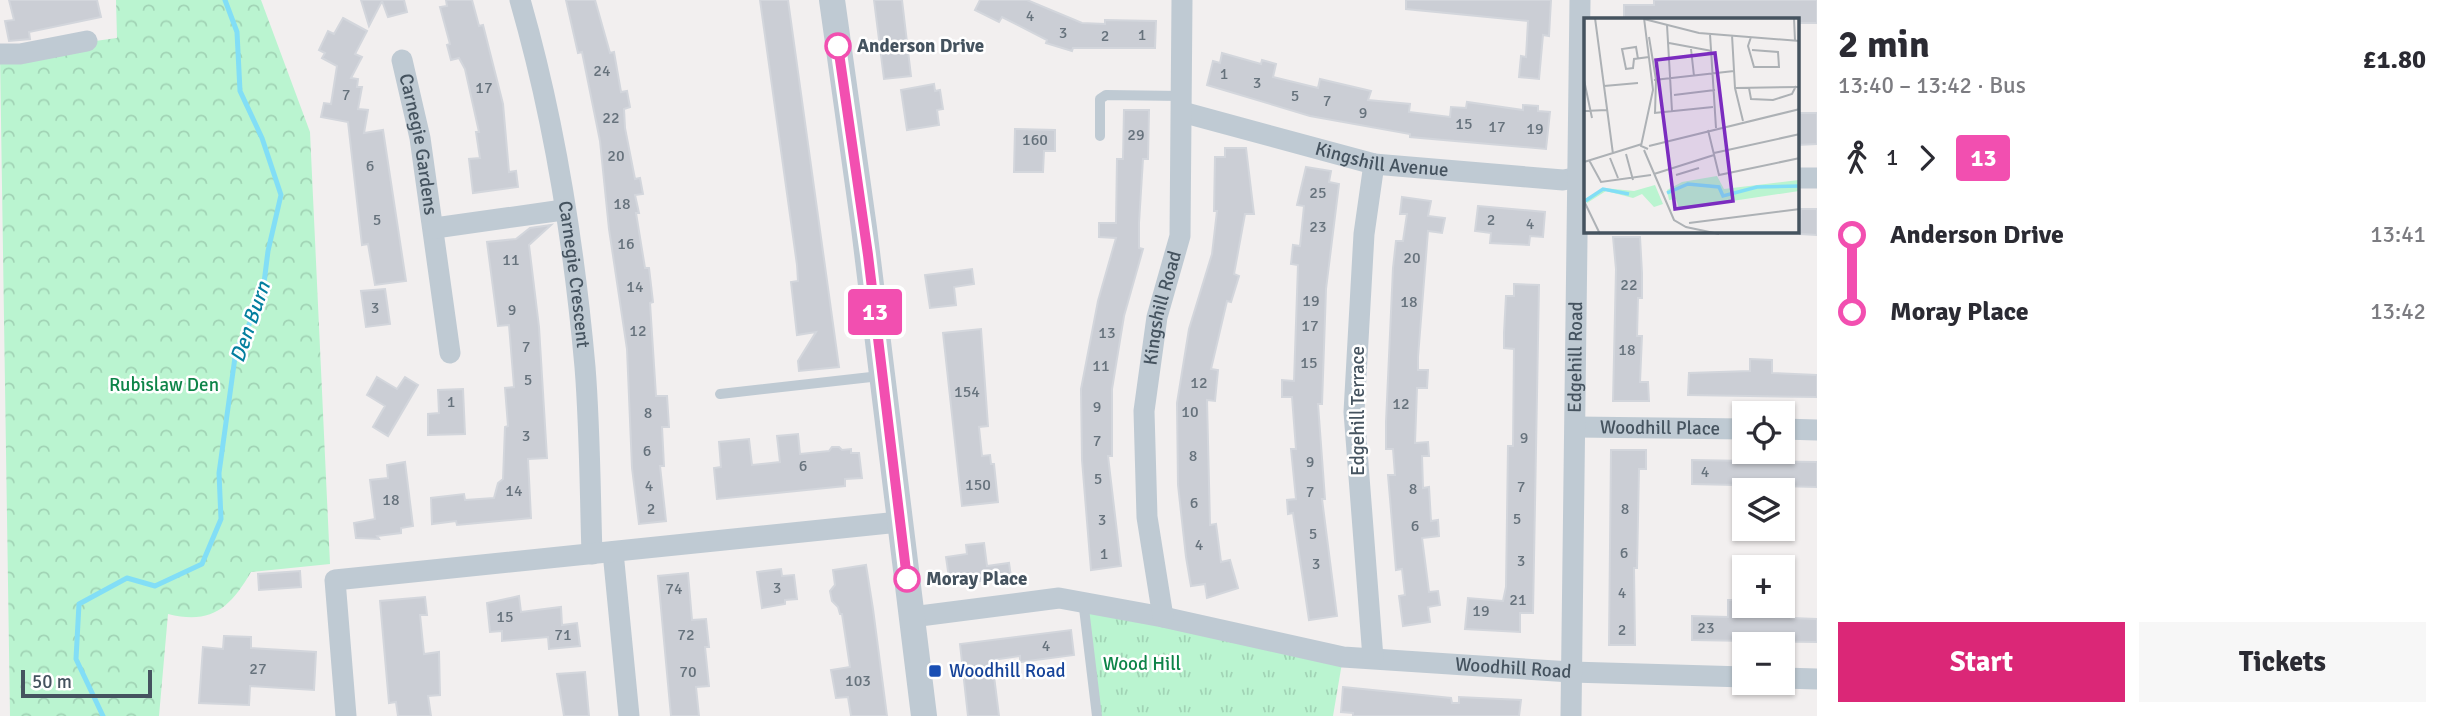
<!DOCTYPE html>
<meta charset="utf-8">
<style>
body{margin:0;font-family:Signika,sans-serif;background:#f7f7f7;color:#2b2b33;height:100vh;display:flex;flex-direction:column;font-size:26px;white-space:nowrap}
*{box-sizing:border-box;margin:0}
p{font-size:23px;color:#7c7c81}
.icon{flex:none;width:38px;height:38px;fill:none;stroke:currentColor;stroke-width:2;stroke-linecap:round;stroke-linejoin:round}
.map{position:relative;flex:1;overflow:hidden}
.drawer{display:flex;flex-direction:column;background:#fff;width:630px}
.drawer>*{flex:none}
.badge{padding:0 14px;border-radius:5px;font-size:24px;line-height:46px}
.buttons{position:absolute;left:1732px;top:401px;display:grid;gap:14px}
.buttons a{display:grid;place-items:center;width:63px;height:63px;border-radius:0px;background:#fff;box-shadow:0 2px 5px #0004;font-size:35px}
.scale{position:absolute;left:21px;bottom:18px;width:131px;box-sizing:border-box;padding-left:7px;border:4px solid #45535f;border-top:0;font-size:19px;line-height:24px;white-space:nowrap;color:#45535f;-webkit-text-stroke:5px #fff;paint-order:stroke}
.map>.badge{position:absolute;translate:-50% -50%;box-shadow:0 0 0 4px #fff}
.legs{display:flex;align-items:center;gap:10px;height:77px;padding:0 21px;font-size:23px}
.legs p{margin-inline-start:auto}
.overview{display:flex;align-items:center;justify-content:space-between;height:119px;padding:0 21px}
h1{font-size:38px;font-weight:700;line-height:52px}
.button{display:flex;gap:14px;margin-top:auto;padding:14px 21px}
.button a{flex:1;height:80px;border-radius:0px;background:#db2777;color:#fff;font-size:28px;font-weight:700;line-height:80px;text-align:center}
.button a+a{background:#f7f7f7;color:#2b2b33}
ul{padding:0 21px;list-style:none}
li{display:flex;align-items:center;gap:24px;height:77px;font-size:26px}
li i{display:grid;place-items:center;width:10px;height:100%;margin:0 9px;background:currentColor}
li i::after{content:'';width:18px;height:18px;margin:-9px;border:5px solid;border-radius:50%;background:#fff}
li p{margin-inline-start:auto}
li:first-child i{background:linear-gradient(#0000 50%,currentColor 0)}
li:last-child i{background:linear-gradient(currentColor 50%,#0000 0)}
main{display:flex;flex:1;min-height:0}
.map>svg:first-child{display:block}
.forest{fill:url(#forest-crowns)}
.park{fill:url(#park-tufts)}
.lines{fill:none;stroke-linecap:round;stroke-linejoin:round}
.stream{stroke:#82def6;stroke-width:5}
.building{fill:#cbced5;stroke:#d3d6dc;stroke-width:2}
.service{stroke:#bfcad3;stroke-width:10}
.minor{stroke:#bfcad3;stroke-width:21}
.tertiary{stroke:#bfcad3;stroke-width:26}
.line-1-casing{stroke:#fff;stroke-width:16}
.line-1{stroke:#f24fb0;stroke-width:10}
.stop-1-dot{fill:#fff;stroke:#f24fb0;stroke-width:3.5}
.transit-dot{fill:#1a4fb4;stroke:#fff;stroke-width:2.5}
.labels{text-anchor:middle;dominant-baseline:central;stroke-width:5;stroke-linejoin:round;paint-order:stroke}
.number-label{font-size:16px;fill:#66727c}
.stop-label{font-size:19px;font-weight:bold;fill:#45535f;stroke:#fff;text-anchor:start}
.street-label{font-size:19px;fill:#45535f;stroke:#fff}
.park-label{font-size:19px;fill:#0d8448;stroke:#fff}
.transit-label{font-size:19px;fill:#164399;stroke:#fff;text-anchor:start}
.water-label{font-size:21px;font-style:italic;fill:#037f9f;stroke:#fff}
.inset-river{fill:none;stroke:#82def6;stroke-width:3.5}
.inset-road{fill:none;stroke:#adb1b5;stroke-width:2}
.view{fill:#7b2cbf;fill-opacity:0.15;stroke:#7b2cbf;stroke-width:3.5}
.inset-edge{fill:none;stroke:#45535f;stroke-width:3.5}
</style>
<main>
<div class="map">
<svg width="1817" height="716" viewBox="0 0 1817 716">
<defs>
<pattern id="forest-crowns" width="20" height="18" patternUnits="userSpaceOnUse" patternTransform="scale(1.75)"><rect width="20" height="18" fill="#baf4d0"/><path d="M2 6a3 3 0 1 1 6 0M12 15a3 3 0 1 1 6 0" fill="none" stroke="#a1d3b5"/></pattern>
<pattern id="park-tufts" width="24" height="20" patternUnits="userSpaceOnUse" patternTransform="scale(1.75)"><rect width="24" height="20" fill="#baf4d0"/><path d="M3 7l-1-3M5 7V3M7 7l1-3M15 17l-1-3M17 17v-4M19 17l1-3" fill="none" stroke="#a1d3b5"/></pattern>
</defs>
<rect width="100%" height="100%" fill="#f2efef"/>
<path class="forest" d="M116,0H261L310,132L330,564L251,572C230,608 211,625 168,614L159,716H10L0,54L117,38Z"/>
<path class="park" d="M1083,600L1343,657L1333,716H1097Z"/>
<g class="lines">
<path class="stream" d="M103,716L76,659L79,604L127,578L155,586L202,564L221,519L219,473L236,350L262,299L268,251L281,195L262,138L240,91L237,32L225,0"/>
</g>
<path class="building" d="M9,0H97L101,17L29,32L30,39L9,41L5,21L14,20Z
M361,0H404L407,12L388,17L382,1L369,26Z
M446,0H472L479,26L483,25L503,104L509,172L516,171L518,187L473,193L469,159L480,158L476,132H479L465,69L459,58L451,60L447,45L450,44L440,7L447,6Z
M566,0H595L610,53L614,52L621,92L627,91L630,107L624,109L625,128L635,179L640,178L643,194L635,195L639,213H636L645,268H649L653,302L650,303L656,396H667L669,427H662L664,466H660L666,521L639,524L632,468L627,349L609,229L600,141L582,52L578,53Z
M760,0H788L839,367L799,371L798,361L816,332L797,335L791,282L798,281L797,265Z
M874,0H902L911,76L884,79Z
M980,0H1027L1082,23L1105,24V20L1156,21L1155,48H1073L1072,51L1046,43L1047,40L1002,17L999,22L975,10Z
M1406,0H1551L1549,36L1543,35L1539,79L1519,77L1521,56L1526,57L1528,21L1406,9Z
M1654,0H1817V23H1798V19H1624V5H1654Z
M343,18L367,31L355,54L362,57L351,78L358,79L357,87H362L358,109L368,110L364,133L383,130L406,281L375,285L368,244L362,245L348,122L321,117L324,103L331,104L337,66L322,58L325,53L319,50L328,31L334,34Z
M1222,53L1261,64L1262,60L1276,64L1273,77L1318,88L1320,79L1371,91L1368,100L1410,104L1409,112L1450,117L1451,107L1466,108L1467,102L1523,110V105L1538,106V111L1550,112L1546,149L1410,137V134L1310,116L1207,85L1213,61L1220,63Z
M934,84L935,91L940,90L943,109L937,110L939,125L907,130L901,90Z
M1124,110H1149L1148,159H1143L1139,223V248L1143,249L1124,316L1112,389V456H1108L1121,566L1091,570L1082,460L1081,389L1098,301L1116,238L1099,237V223H1116L1117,159H1123Z
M1798,113H1817V144L1798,145Z
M1015,129L1055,130V151H1044L1043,172H1014Z
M1225,148H1246L1254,214H1245L1234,274L1239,276L1231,302L1227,301L1211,369L1218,370L1215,401L1207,400L1210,525L1216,524L1221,562L1230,560L1238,588L1207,598L1205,584L1191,586L1186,557L1178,485L1177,403L1189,329L1212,254L1217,211H1214L1215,157H1225Z
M1306,167L1331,171L1329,182L1339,184L1326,289L1322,404H1318L1325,499H1322L1337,616L1309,620L1293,513L1288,514L1287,500L1296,499L1291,449H1296L1292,397H1282V380L1294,381L1298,265L1291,264L1293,245L1300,246L1304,206L1297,205Z
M1402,197L1431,201L1428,216L1445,218L1442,233L1428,231L1418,357V370H1428L1427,388H1417L1415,443L1428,442L1429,456H1422L1423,488L1429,487L1431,521L1438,520L1439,536L1422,538L1429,592L1438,591L1440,605L1428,607L1430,622L1403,626L1399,596L1405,595L1402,569L1396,570L1388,475H1395L1393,449H1386V422L1393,268L1396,241H1403L1407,214H1400Z
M1478,206L1545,212L1543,237L1530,236L1529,245L1490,243L1491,233L1475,231Z
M1801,209H1817V235L1800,234Z
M551,225L529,245L539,327L547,458L528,459L531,518L457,525L456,521L432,524L431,498L464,494L465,500L494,498L498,483L503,479L505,427L508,426L505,388L514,387L509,325L498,326L487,242L516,239L530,228Z
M1613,237H1640L1642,273V298H1638L1637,336H1642L1640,382H1648L1649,401H1613L1616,269Z
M972,269L974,284L954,287L956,305L930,308L925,275Z
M1514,284L1539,285L1533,613H1520V632L1465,629L1468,598L1503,601L1506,587L1508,446H1513L1514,349L1504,348V333L1506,296H1514Z
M385,289L390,324L366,327L361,291Z
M981,329L988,426L979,427L982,456L990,455L991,464H994L998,502L962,506L943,333Z
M1750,359L1772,360V373L1817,375V397L1688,395L1689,373L1750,371Z
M377,377L397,389L405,377L418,385L388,436L373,427L385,406L367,395Z
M463,389L465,434L428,435V414L439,413L438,390Z
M798,434L800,454L829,451L832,447H839L842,450L851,449V453H859L862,478L845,479V486L717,499L714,468L721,467L719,442L749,439L752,465L780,462L777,436Z
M1611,450H1646V469H1639L1637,568H1634L1635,645H1609Z
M1692,460L1817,462V487L1692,484Z
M405,462L413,526L401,528V533L377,536L379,539L356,538L354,523L375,519L370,480L388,478L387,465Z
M984,543L987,566L1009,563L1011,577L950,585L946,557L967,554L966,545Z
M866,565L873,609L887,716H851L848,697L836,698L831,670L850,667L842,614H840L838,607L832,601L830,591L835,585L833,570Z
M781,569L782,576L794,575L797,599L785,600V604L762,608L757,572Z
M300,571L301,587L259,590L258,574Z
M688,573L692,620L706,619L709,647H705L709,686L696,687L699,716H671L658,576Z
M519,596L521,612L561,607L562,625L577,623L580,646L549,649L548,637L502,641V631L490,632L487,603Z
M425,597L427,615H420L424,654L439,652L440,695L428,696L431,716H398L396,702L389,703L380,601Z
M1728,600H1742L1741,610L1792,611L1791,618L1817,619V642L1692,640V616L1728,617Z
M1071,630L1074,655L1020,662V656L992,660L999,716H968L960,644Z
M224,636L251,637V648L316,652L314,690L250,686L249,705L199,703L203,647L223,649Z
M585,672L589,716H564L557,674Z
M1343,687L1451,698L1452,703H1459V697L1521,700L1519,716H1353V713L1341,712Z"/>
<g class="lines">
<path class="service" d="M1100,136V99L1106,95L1182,96
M720,394L880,376
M1083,600L1097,716"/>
<g class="minor">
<path id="s1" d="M520,0C554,118 574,244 585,367C590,429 590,492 592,554"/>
<path d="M0,54H20L87,41"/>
<path id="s2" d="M402,60L420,138L450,353"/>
<path id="s3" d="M1182,112L1374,164L1563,180L1586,176"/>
<path d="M1798,178H1817"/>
<path d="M435,228L563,210"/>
<path id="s4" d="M1576,427L1745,429"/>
<path d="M1783,429L1817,430"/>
<path d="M613,552L629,716"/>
<path id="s5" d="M912,617L1059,598L1163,617L1343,657L1571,672L1745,677"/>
<path id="s6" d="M1163,617L1147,517L1144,411L1157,317L1180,236L1182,0"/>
<path d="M1373,658L1354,412L1364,234L1374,164"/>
<path d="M1783,678L1817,679"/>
<path d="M346,716L335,580L899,522"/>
<path id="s7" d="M1571,716L1580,0"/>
</g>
<path class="tertiary" d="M832,0L864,228L924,716"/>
</g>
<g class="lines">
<g class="line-1-casing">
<path id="line-1" d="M838,46L868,255L907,579"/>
</g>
<use href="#line-1" class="line-1"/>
</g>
<g class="stop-1-dot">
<circle cx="838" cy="46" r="12"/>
<circle cx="907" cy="579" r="12"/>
</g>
<rect class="transit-dot" x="928" y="664" width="14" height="14" rx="3.5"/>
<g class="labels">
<g class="number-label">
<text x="1030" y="16">4</text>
<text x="1063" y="33">3</text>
<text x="1142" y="35">1</text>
<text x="1105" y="36">2</text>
<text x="602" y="71">24</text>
<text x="1224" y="74">1</text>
<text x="1257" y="83">3</text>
<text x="484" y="88">17</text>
<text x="346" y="95">7</text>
<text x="1295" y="96">5</text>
<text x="1327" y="101">7</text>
<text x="1363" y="113">9</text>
<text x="611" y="118">22</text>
<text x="1464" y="124">15</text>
<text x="1497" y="127">17</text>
<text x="1535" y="129">19</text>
<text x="1136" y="135">29</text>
<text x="1035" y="140">160</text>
<text x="616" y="156">20</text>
<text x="370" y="166">6</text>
<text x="1318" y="193">25</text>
<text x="622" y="204">18</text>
<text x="377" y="220">5</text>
<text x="1491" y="220">2</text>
<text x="1530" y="224">4</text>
<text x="1318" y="227">23</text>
<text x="626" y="244">16</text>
<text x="1412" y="258">20</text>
<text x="511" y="260">11</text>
<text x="1629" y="285">22</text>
<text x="635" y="287">14</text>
<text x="1311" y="301">19</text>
<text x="1409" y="302">18</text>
<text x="375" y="308">3</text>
<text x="512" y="310">9</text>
<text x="1310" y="326">17</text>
<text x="638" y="331">12</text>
<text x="1107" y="333">13</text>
<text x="526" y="347">7</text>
<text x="1627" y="350">18</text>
<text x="1309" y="363">15</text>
<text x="1101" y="366">11</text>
<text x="528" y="380">5</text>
<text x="1199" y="383">12</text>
<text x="967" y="392">154</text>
<text x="451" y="402">1</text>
<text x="1401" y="404">12</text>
<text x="1097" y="407">9</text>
<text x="1190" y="412">10</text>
<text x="648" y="413">8</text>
<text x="526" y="436">3</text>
<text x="1524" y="438">9</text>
<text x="1097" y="441">7</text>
<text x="647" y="451">6</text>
<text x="1193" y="456">8</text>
<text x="1310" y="462">9</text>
<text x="803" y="466">6</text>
<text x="1705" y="472">4</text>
<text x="1098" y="479">5</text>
<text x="978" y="485">150</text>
<text x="649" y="486">4</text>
<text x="1521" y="487">7</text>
<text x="1413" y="489">8</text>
<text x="514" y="491">14</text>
<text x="1310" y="492">7</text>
<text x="391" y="500">18</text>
<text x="1194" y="503">6</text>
<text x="651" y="509">2</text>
<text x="1625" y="509">8</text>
<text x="1517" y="519">5</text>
<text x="1102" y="520">3</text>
<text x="1415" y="526">6</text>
<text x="1313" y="534">5</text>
<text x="1199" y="545">4</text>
<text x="1624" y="553">6</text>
<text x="1104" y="554">1</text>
<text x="1521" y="561">3</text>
<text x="1316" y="564">3</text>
<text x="777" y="588">3</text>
<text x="674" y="589">74</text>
<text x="1622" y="593">4</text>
<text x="1518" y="600">21</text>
<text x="1481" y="611">19</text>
<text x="505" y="617">15</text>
<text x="1706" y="628">23</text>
<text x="1622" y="630">2</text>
<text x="563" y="635">71</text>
<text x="686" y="635">72</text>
<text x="1046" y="646">4</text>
<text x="258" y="669">27</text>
<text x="688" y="672">70</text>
<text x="858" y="681">103</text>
</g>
<g class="stop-label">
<text x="857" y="46">Anderson Drive</text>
<text x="926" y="579">Moray Place</text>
</g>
<g class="street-label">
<text stroke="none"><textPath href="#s2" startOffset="86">Carnegie Gardens</textPath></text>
<text stroke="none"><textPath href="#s3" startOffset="206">Kingshill Avenue</textPath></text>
<text stroke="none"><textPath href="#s1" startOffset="280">Carnegie Crescent</textPath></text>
<text stroke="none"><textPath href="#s6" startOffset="312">Kingshill Road</textPath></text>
<text stroke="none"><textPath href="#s7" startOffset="359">Edgehill Road</textPath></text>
<text transform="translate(1358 411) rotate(-90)">Edgehill Terrace</text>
<text stroke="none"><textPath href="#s4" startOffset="84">Woodhill Place</textPath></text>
<text stroke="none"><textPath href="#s5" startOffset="609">Woodhill Road</textPath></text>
</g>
<g class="park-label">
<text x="164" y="385">Rubislaw Den</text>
<text x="1142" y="664">Wood Hill</text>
</g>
<g class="transit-label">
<text x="949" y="671">Woodhill Road</text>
</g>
<g class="water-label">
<text transform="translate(250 322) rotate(-71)">Den Burn</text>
</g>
</g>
<g transform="translate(1584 18)">
<rect width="215" height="215" fill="#f2efef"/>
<path d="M133,158L140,171L215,162V173L102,190H95L92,181L85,182L83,172L98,164Z" fill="#baf4d0"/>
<path d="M71,167L79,186L70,189L58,176L49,180L22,173L3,185L1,181L20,170L50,173Z" fill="#baf4d0"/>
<path class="inset-river" d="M83,175L104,166L135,169L139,178L173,169L216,168M1,183L19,171L45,176"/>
<path class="inset-road" d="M11,0L29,136M60,0L69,72L57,128L64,131M210,0L211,23M60,1L115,15L216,23M83,7L88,93M126,16L132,110M148,17L151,70L159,103M65,19L72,62L71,95M167,19L164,28L170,49H195L194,34L168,32M85,25L128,33M107,31L110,58M54,41L52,29L38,31L42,51L49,50L50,41L65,39M0,62L8,100M70,62L150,53M20,68L54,65M151,70L216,69M165,70L167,81L189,82L208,76L212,68M90,77L131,72M0,93L23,92M70,95L129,89M124,112L135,157L216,140M65,128L216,91M60,132L90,202L102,209L135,216M130,135L216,116M42,136L49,162M26,140L34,160M5,142L17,164L67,157M0,144L58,126M70,156L130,137M92,157L115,150M0,183L16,216M105,205L216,191"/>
<path class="view" d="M131,35L149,183L91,191L72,42Z"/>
<rect width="215" height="215" class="inset-edge"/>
</g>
</svg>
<div class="buttons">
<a><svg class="icon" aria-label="locate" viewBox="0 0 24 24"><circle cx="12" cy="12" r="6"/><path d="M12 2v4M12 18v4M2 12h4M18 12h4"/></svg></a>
<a><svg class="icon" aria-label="layers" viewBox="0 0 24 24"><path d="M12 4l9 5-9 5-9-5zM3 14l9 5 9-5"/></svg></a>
<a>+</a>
<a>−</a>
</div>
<div class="scale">50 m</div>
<b class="badge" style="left:875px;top:312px;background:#f24fb0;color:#fff">13</b>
</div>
<section class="drawer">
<div class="overview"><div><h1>2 min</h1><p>13:40 – 13:42 · Bus</p></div><b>£1.80</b></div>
<div class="legs"><svg class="icon" aria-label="walk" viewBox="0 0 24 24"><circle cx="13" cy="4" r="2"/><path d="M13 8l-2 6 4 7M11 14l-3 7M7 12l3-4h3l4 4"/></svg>1<svg class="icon" aria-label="forward" viewBox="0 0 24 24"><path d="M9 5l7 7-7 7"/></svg><b class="badge" style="background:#f24fb0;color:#fff">13</b></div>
<ul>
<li><i style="color:#f24fb0"></i><b>Anderson Drive</b><p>13:41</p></li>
<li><i style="color:#f24fb0"></i><b>Moray Place</b><p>13:42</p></li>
</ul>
<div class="button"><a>Start</a><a>Tickets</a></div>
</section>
</main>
